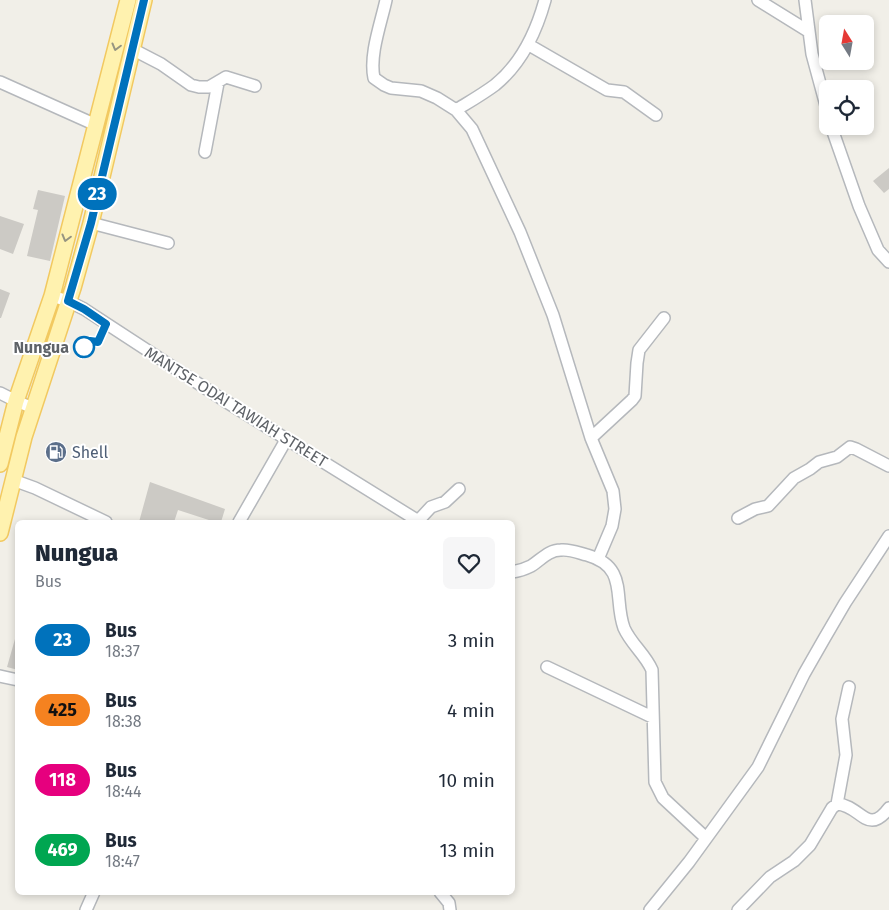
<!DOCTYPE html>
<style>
body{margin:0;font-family:"Fira Sans",sans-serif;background:#f6f6f7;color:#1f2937;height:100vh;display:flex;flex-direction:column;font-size:19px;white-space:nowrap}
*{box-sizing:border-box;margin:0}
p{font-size:16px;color:#747a83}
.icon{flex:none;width:28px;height:28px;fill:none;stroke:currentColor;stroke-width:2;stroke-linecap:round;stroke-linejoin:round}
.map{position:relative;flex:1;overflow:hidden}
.drawer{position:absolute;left:15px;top:520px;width:500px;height:375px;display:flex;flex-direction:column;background:#fff;border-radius:8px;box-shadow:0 2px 8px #0003}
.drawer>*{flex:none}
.badge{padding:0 10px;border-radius:16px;font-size:18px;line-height:32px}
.needle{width:32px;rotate:349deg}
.controls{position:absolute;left:819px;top:15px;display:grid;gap:10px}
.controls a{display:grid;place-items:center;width:55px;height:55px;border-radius:8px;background:#fff;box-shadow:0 2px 8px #0003;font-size:25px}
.map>.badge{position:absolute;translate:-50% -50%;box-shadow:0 0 0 2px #fff}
.round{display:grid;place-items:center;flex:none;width:52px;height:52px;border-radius:8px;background:#f6f6f7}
.summary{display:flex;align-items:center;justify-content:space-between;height:85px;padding:0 20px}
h1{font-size:24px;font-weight:800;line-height:38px}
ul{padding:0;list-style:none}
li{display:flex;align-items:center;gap:15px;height:70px;padding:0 20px}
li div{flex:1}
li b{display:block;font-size:19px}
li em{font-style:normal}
li .badge{min-width:55px;font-weight:700;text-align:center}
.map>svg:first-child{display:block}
.building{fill:#cccac5}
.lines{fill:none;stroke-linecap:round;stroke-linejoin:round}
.minor-casing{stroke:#b5b8bc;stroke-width:14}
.major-casing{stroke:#f2c960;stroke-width:18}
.minor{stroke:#fff;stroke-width:11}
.major{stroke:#fff2af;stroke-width:15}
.oneway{stroke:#979581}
.line-casing{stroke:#fff;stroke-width:11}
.line{stroke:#0072bc;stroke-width:8}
.stop-dot{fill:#fff;stroke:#0072bc;stroke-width:2.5}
.labels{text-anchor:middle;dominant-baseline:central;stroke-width:4;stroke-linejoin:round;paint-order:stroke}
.stop-label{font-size:16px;font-weight:bold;fill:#5f6368;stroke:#fff;text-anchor:end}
.street-label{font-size:16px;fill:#5f6368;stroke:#fff}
.service-label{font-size:16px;fill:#4e5e75;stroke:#fff;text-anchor:start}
</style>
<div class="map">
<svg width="889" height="910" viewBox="0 0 889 910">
<rect width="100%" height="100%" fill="#f1efe8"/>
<path class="building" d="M889,168V189L884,193L873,181Z
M38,190L65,196L50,261L27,256L38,210L33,209Z
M0,216L24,224L13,254L0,249Z
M0,289L10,293L1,318H0Z
M150,482L225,509L221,522H215L178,510L174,522H139Z
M15,639H18V670L7,667Z"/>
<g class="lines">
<g class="minor-casing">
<path id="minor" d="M386,0C381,23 369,55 374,78L384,85L391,88L421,91L437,98L456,110L472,129L520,232L553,315L591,438L613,491L615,509L612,526L598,559
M758,0L808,31
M805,0L812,54L828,113
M529,45L607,90L624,92L656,115
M132,49L161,64L191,85L199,87H209L226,77L255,86
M0,82L96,125
M456,110C469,102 483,94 495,85C522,63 536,33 545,0
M831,126L859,206L878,250L889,262
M205,152L218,83
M91,223L168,243
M52,296L68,301L84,309L225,401L420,522
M0,393L16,401L33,408
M591,438L632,400L635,396L637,363L639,350L664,318
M13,480L35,488L106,522
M738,518L755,509L768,506L794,478L810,469L819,462L837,457L850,447L856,449L889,466
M418,521L431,507L445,502L459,489
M239,522L286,440
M512,572C519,571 525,569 531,566C541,560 548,550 561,550C570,549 579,553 587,555C629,567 613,598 624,628C631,644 645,654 652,670L655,782L663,798L706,838
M547,667L652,717
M0,676L18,680
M837,804L846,755L842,719L849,687
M440,892L449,903L450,910
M86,910L94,892
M650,910L689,862L758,767L804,674L824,639L845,603L889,536
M738,910L770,877L794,861L810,845L832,808L837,804C861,805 867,837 889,808"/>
</g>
<g class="major-casing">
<path id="major" d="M0,464L16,401L52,296L128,0
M0,533L24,437L73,288L91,223L144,0"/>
</g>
<use href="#minor" class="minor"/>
<use href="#major" class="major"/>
</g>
<defs><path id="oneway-chevron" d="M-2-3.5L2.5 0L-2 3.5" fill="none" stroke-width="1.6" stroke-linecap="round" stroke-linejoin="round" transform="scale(1.25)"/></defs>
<g class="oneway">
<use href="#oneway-chevron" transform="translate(116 47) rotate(105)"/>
<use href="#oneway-chevron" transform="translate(66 238) rotate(105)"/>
</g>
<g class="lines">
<g class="line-casing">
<path id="line" d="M82,354L86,344L90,341L98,342L106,324L84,309L68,301L91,223L144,0"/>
</g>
<use href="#line" class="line"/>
</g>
<defs>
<g id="fuel-disc" transform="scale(1.125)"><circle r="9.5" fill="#5c6f8a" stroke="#fff"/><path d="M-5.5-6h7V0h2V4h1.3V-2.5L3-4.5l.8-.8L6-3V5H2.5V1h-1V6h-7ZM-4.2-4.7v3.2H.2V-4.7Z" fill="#fff"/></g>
</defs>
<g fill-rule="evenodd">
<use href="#fuel-disc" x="56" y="452"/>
</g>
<circle class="stop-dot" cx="84" cy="347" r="10"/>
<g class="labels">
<g class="stop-label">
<text x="69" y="347">Nungua</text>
</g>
<g class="street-label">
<text transform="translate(236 407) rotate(32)">MANTSE ODAI TAWIAH STREET</text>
</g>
<g class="service-label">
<text x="72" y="452">Shell</text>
</g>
</g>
</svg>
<div class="controls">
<a><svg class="needle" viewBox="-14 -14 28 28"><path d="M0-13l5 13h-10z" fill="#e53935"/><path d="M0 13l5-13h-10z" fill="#747a83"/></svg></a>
<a><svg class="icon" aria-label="locate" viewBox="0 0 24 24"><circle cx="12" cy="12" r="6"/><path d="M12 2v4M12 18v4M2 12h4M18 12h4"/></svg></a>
</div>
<b class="badge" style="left:97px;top:194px;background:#0072bc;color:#fff">23</b>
<section class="drawer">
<div class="summary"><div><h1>Nungua</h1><p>Bus</p></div><a class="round"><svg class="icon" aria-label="heart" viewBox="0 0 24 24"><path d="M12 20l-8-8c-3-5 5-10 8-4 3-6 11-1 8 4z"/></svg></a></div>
<ul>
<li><span class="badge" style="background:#0072bc;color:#fff">23</span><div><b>Bus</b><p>18:37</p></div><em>3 min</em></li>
<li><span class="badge" style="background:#f58220;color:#111">425</span><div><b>Bus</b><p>18:38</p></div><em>4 min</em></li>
<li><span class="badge" style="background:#e6007e;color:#fff">118</span><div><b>Bus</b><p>18:44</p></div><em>10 min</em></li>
<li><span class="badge" style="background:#00a651;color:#fff">469</span><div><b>Bus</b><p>18:47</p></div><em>13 min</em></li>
</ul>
</section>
</div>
